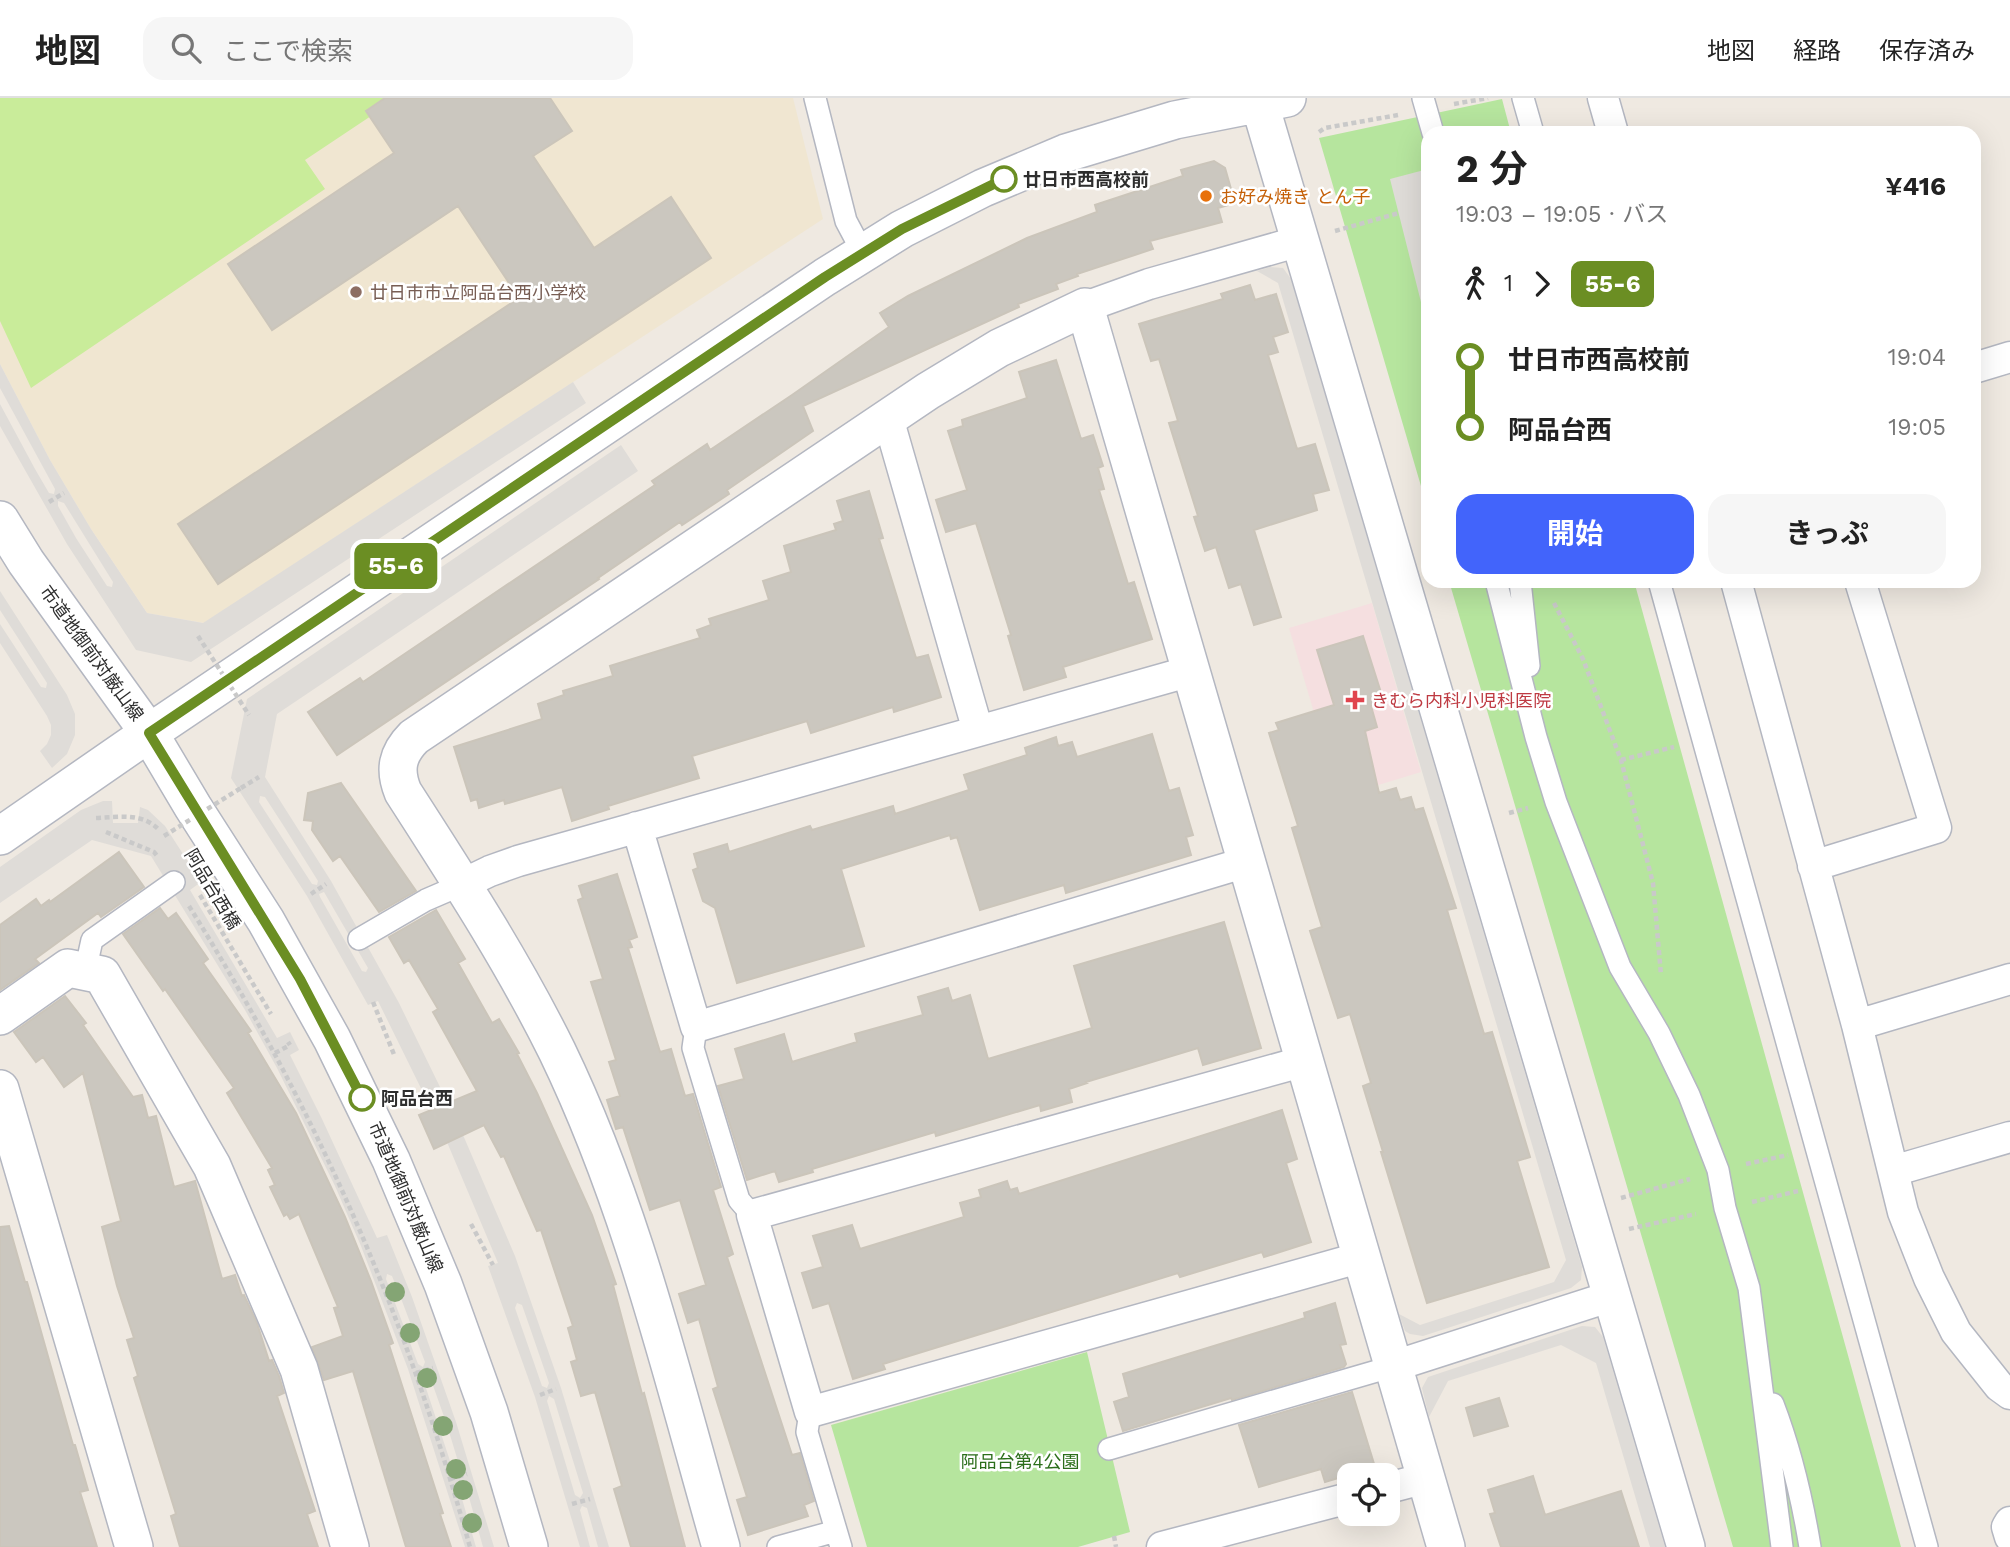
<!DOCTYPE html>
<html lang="ja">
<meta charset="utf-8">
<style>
body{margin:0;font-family:"Work Sans","Noto Sans JP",sans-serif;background:#f6f6f6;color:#222;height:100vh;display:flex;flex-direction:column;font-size:26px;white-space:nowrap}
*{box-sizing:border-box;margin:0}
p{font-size:23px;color:#767676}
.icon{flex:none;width:38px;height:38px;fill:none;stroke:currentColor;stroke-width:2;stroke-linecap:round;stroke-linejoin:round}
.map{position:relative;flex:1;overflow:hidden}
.sheet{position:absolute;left:1421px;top:28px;width:560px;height:462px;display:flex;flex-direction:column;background:#fff;border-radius:21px;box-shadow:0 7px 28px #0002}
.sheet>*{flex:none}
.badge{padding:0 14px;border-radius:10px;font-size:24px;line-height:46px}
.buttons{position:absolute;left:1337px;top:1365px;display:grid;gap:14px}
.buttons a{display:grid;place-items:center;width:63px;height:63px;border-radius:14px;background:#fff;box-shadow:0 7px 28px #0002;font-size:35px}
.map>.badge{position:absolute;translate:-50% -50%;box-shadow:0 0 0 4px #fff}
.legs{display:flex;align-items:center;gap:10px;height:77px;padding:0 35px;font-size:23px}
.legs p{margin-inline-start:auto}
.head{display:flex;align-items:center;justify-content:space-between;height:119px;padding:0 35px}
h1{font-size:38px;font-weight:700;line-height:52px}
.button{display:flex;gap:14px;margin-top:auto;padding:14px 35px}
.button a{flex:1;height:80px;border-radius:21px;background:#4264fb;color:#fff;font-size:28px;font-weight:700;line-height:80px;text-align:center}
.button a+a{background:#f6f6f6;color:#222}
ul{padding:0 35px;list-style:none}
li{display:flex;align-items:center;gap:24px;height:70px;font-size:26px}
li i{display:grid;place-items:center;width:10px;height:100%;margin:0 9px;background:currentColor}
li i::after{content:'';width:18px;height:18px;margin:-9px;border:5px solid;border-radius:50%;background:#fff}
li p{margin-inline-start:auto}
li:first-child i{background:linear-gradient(#0000 50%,currentColor 0)}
li:last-child i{background:linear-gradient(currentColor 50%,#0000 0)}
header{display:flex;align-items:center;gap:42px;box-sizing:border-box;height:98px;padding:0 35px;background:#fff;border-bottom:2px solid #e0e0e0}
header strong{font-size:33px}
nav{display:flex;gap:38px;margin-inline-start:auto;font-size:24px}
.search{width:490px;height:63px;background:#f6f6f6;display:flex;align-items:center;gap:18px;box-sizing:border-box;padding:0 24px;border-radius:21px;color:#767676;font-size:26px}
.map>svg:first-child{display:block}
.education{fill:#f0e6d1}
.medical{fill:#f5dfe0}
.green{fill:#b6e59e}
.pitch{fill:#c9ec9a}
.plaza{fill:#dfdcd8;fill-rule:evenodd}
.building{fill:#cbc7bf;stroke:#cbc5ba;stroke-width:2}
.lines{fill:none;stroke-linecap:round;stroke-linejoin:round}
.pedestrian-casing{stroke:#b4b7c1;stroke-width:24}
.minor-casing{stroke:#b4b7c1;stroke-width:33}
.tertiary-casing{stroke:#b4b7c1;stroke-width:40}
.path{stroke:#c9c9c9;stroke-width:4.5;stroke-dasharray:5 3.5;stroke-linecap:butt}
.pedestrian{stroke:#fff;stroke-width:21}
.minor{stroke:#fff;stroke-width:30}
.tertiary{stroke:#fff;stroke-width:37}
.path-bridge{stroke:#c9c9c9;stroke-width:4.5;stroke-dasharray:5 3.5;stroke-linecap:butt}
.tree{fill:#84a574}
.line-1-casing{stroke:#fff;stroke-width:16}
.line-1{stroke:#6b8e23;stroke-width:10}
.stop-1-dot{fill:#fff;stroke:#6b8e23;stroke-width:3.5}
.food-dot{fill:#e8710a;stroke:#fff;stroke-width:2.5}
.education-dot{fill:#8d6e63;stroke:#fff;stroke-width:2.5}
.health-dot{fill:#e0444e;stroke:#fff;stroke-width:2.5}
.labels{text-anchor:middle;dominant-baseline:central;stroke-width:5;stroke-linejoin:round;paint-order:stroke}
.stop-label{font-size:18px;font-weight:bold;fill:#2e2e2e;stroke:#fff;text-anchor:start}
.food-label{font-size:18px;fill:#c56008;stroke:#fff;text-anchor:start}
.education-label{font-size:18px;fill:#785e54;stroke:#fff;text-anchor:start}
.street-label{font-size:18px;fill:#2e2e2e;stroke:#fff}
.health-label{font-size:18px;fill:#be3a42;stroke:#fff;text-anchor:start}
.park-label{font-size:18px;fill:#2c6e1b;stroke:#fff}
</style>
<header>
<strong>地図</strong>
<div class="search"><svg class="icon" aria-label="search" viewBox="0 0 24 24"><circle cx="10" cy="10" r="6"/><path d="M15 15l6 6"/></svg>ここで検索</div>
<nav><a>地図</a><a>経路</a><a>保存済み</a></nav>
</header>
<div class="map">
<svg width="2010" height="1449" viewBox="0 0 2010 1449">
<rect width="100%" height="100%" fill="#efe9e1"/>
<path class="education" d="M0,0H793L823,121L204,525L147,515L91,431L50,362L0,266Z"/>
<path class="medical" d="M1372,505L1421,674L1339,699L1289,530Z"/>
<path class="green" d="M1502,1L1511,35H1428V412L1319,40Z
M1449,483H1634L1901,1449H1733Z
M1087,1254L1130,1434L1078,1449H867L831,1327Z"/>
<path class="pitch" d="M0,0H398L305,62L325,91L31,290L0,223Z"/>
<path class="plaza" d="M1428,71V223L1426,224L1390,81Z
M1270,169L1283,170L1291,181L1582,1169L1581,1182L1571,1190L1423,1238L1410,1236L1405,1233L1399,1216L1420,1227L1554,1184L1566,1162L1278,185L1257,173Z
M0,266L50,362L91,431L147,515L203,525L573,284L586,305L191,564L136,552L67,446L0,328V306L35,371L49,395L54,396L55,391L0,290ZM58,403L64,405L113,484L112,489L107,488L76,440L58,408Z
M621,347L638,373L277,616L265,679L331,783L399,905L460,1030L515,1158L561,1290L609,1449H598L587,1410L582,1408L580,1412L590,1449H580L535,1299L488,1168L498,1165L444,1037L378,903L368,907L307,798L231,680L247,601ZM260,698L265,699L285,730L318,783L317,787L312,786L259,704ZM324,794L368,870L366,874L362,873L320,799L319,796ZM517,1205L522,1207L529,1227L549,1285L547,1290L542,1288L515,1210ZM549,1298L554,1301L583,1395L580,1400L575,1397L547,1303Z
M0,493L67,597L75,616V637L67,656L52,670L40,653L47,646L51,637V627L47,618L0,545V526L41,589L46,590L47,585L0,512Z
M103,703H112L113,725H138L140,709L148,712L165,728L201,784L190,792L277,940L290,934L299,952L290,957L322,1021L377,1140L387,1137L412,1199L456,1324L494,1449H483L465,1385L460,1383L458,1387L476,1449H465L408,1271L361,1148L335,1088L277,970L245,912L151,758L92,742L0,805V769L81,712ZM387,1176L392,1178L402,1203L425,1264L423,1269L418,1266L386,1181ZM425,1277L430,1279L447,1327L460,1370L458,1375L453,1372L423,1281Z
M1582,1228L1595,1229L1603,1239L1665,1449H1650L1596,1265L1561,1247L1448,1283L1429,1319L1422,1290L1428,1279Z"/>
<path class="building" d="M385,0H550L572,33L533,58L594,150L671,99L711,160L218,486L178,426L519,200L458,108L272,232L228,166L394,55L366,13Z
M1214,63L1225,70L1235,105L1218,110L1222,124L1150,143L1153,151L1077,176L1078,178L1056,186L1058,191L1018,206L1019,209L803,308L813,333L727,392L729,396L682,427L680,424L598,480L599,481L337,657L308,614L360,580L363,584L446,528L655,387L652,383L707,346L710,352L792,297L889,229L880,215L908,198L1027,140L1097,114L1095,107L1183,78L1181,72Z
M1250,187L1255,202L1276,196L1288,234L1273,239L1278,254L1268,257L1297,351L1315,346L1329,392L1313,396L1317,412L1254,432L1281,519L1254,527L1241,486L1229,490L1216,449L1205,453L1194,419L1198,418L1169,325L1178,323L1159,261L1151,263L1139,226L1223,201L1221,196Z
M1056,262L1081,341L1093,337L1103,368L1098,370L1104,391L1099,392L1128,486L1134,484L1152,541L1063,569L1066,579L1024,592L1008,538L1011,537L976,425L946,434L936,402L967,392L948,333L963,328L962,322L1027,300L1019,274Z
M869,393L883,440L879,441L916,560L928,557L941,599L894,614L893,609L811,635L807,623L692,658L699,680L608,708L609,711L572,723L562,689L505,706L504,702L479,710L477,701L471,703L454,649L542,621L538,606L564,597L563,593L613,578L610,568L700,540L697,532L711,527L709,521L769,502L763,483L791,474L784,448L836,432L834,426L843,423L837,403Z
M1363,538L1384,604L1371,608L1377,629L1365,633L1379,695L1396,690L1400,702L1411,699L1415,712L1423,710L1456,810L1447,812L1484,936L1492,934L1530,1059L1517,1063L1549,1169L1427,1205L1381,1054H1383L1363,988L1371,985L1350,916L1338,920L1310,833L1322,829L1292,730L1298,728L1269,635L1279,632L1276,625L1334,607L1317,552Z
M1152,636L1169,693L1179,690L1193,737L1186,739L1191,757L1066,795L1064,787L980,812L957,739L951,741L950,737L841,771L864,848L737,885L715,810L703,803L693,772L698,770L694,756L727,746L729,754L810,728L812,732L893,708L895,716L969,692L964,677L1027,657L1025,650L1056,639L1058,648L1072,644L1077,659Z
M341,685L416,793L379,814L340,758L333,763L312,732L313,723L304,722L308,695Z
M119,754L144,789L101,819L98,815L35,861L39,865L0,892V827L36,801L41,808L49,802L50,804Z
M617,776L637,839L629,842L632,849L628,850L660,954L671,951L685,998L693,996L721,1089L713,1092L733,1156L727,1159L792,1357L800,1355L814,1403L804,1407L808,1418L748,1437L737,1402L747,1399L713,1291L718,1289L699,1221L688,1225L679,1196L706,1187L680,1102L650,1112L623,1029L616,1031L607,1002L620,998L609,964L616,962L591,884L603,881L578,802L583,800L579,788Z
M160,810L168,821L176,815L208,861L203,865L251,933L248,935L296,1015L345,1119L371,1183L393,1245L389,1247L443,1415L440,1416L451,1449H406L353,1273L324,1282L312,1249L343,1238L334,1210L338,1209L299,1116L290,1121L287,1116L284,1118L270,1089L275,1087L268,1072L272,1070L227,995L234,990L165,891L163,893L123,836Z
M436,812L465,861L458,865L492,925L499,921L519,955L517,956L537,995L592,1117L616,1186L613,1187L642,1296L644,1295L685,1449H631L614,1391L622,1388L595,1294L581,1298L571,1264L577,1262L568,1230L573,1228L541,1132L537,1133L504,1058L501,1059L484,1027L434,1051L419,1017L477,993L433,914L438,911L409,862L404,865L389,839Z
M1224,824L1261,950L1203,967L1198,950L1086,984L1087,985L1069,991L1072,1004L1041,1013L1040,1007L936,1038L935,1034L812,1071L813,1074L779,1084L775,1073L747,1082L718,988L744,981L735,951L784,936L792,964L857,944L855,936L923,917L918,899L948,890L952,903L970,897L988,961L1092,930L1074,868Z
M65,898L86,925L83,927L133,999L142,997L148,1020L156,1018L174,1089L195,1083L222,1181L235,1177L242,1198L244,1197L257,1225L269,1263L272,1262L279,1278L284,1295L277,1298L315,1413L307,1416L318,1449H180L171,1418L176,1416L134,1280L138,1278L127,1242L134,1240L117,1188L102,1129L121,1123L83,975L64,989L43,959L36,964L14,934Z
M1282,1012L1297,1061L1286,1065L1311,1144L1264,1159L1262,1154L1180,1179L1178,1175L883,1266L885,1271L853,1281L829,1205L813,1210L802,1175L823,1169L813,1138L852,1127L860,1151L964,1119L960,1105L981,1099L979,1092L1007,1083L1010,1092L1017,1090L1019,1096Z
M9,1128L25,1184H27L73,1347H75L88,1392L80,1394L97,1449H0V1129Z
M1335,1205L1346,1246L1340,1247L1346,1266L1344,1269L1232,1302L1231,1300L1123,1333L1114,1304L1129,1299L1123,1276L1305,1220L1304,1215Z
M1352,1294L1375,1369L1325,1384L1321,1371L1259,1389L1239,1327Z
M1499,1300L1508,1328L1474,1338L1466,1310Z
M1533,1378L1545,1417L1621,1393L1639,1449H1501L1490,1416L1495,1415L1488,1392Z"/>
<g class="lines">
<g class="pedestrian-casing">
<path id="pedestrian" d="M815,0L846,123L863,155
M1423,0L1433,35
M1523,0L1533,35
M1496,483L1536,639L1556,704L1620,869L1659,935L1689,997L1718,1072L1725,1110L1749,1190L1782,1449
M1520,483L1529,568
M1659,483L1927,1449
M359,841L426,802L463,786
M85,874L92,842L174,784
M696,929L693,950L739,1102L752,1117
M1773,1306C1791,1353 1802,1400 1810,1449
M810,1314L807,1334L841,1449
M1109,1351L1394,1268
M778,1449L836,1433"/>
</g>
<g class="minor-casing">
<path id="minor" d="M1603,0L1613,35
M1085,209L1149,186L1300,143
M1974,270L2010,259
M888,320L978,633
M1736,483L1857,927L1903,1114L1929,1180L1956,1234L1999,1288L2010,1296
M637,729L696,929L1247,764
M1813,768L1936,730L1860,483
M463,786L490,773L518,763L1191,573
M1857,927L2010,881
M1305,963L752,1117L810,1314L1362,1159
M1893,1073L2010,1039
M1394,1268L1612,1198
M1388,1390L1426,1380
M2010,1424L2007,1429L2010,1439
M1162,1449L1349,1400"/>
</g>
<g class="tertiary-casing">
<path id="tertiary" d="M1258,0L1686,1449
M0,422L26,464L149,635L193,709L266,823L332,941L391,1062L443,1186L489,1314L529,1449
M0,738L149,635L825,179L902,131L983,90L1066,55L1175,22L1287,0
M0,918L68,870L102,877L212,1068L299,1271L350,1449
M0,991L134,1449
M721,1449C673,1282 633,1110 557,953C512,862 457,778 403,694C394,672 397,656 414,639L928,293L999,250L1085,209L1446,1449"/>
</g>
<path class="path" d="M1454,6L1488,0
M1319,34L1325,30L1398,17
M1335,133L1399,115
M49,404L64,395
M1554,505L1583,561L1621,662L1653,785L1661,877
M1621,662L1674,649
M241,690L259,679
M1509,715L1528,710
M96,720C120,719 143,714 160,733
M106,734L154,754L158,759
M311,796L326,786
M200,797L271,916
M189,808C280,954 357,1109 414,1271C435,1330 453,1389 470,1449
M373,904L395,959
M275,955L290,947L288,944
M412,1002L415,1001
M1746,1066L1788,1057
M1621,1100L1690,1081
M1752,1104L1798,1093
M471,1126L493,1167
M1629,1131L1696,1116
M416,1275L433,1270
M540,1297L556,1291
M450,1381L467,1376
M572,1406L590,1401
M1114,1438L1116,1449"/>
<use href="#pedestrian" class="pedestrian"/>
<use href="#minor" class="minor"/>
<use href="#tertiary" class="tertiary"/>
<path class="path-bridge" d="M198,538L249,617
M164,738L241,690"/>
</g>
<g class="tree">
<circle cx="395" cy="1194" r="10"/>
<circle cx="410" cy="1235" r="10"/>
<circle cx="427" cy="1280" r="10"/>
<circle cx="443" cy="1328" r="10"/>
<circle cx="456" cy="1371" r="10"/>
<circle cx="463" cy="1392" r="10"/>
<circle cx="472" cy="1425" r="10"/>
</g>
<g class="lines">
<g class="line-1-casing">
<path id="line-1" d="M362,1000L300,881L149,635L825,179L902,131L1004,81"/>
</g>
<use href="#line-1" class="line-1"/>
</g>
<g class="stop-1-dot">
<circle cx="1004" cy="81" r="12"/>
<circle cx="362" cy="1000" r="12"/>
</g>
<circle class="food-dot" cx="1206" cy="98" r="7"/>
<circle class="education-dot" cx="356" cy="194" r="7"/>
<path class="health-dot" d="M1351.5 591.5h7v7h7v7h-7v7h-7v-7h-7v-7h7z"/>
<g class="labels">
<g class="stop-label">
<text x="1023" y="81">廿日市西高校前</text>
<text x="381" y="1000">阿品台西</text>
</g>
<g class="food-label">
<text x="1220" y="98">お好み焼き とん子</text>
</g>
<g class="education-label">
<text x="370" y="194">廿日市市立阿品台西小学校</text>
</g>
<g class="street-label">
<text transform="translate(92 555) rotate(54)">市道地御前対厳山線</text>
<text transform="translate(213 791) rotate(59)">阿品台西橋</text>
<text transform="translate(406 1099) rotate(67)">市道地御前対厳山線</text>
</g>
<g class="health-label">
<text x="1371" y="602">きむら内科小児科医院</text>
</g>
<g class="park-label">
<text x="1020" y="1363">阿品台第4公園</text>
</g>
</g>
</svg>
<div class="buttons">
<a><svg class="icon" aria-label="locate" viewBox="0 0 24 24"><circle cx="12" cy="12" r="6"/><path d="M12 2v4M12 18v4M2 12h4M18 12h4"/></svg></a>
</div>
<b class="badge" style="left:396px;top:468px;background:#6b8e23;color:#fff">55-6</b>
<section class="sheet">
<div class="head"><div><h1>2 分</h1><p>19:03 – 19:05 · バス</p></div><b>¥416</b></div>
<div class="legs"><svg class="icon" aria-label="walk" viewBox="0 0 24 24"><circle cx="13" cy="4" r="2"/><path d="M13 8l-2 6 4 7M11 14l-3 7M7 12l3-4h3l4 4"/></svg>1<svg class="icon" aria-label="forward" viewBox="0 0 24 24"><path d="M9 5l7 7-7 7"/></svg><b class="badge" style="background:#6b8e23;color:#fff">55-6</b></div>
<ul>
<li><i style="color:#6b8e23"></i><b>廿日市西高校前</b><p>19:04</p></li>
<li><i style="color:#6b8e23"></i><b>阿品台西</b><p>19:05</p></li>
</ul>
<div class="button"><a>開始</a><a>きっぷ</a></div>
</section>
</div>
